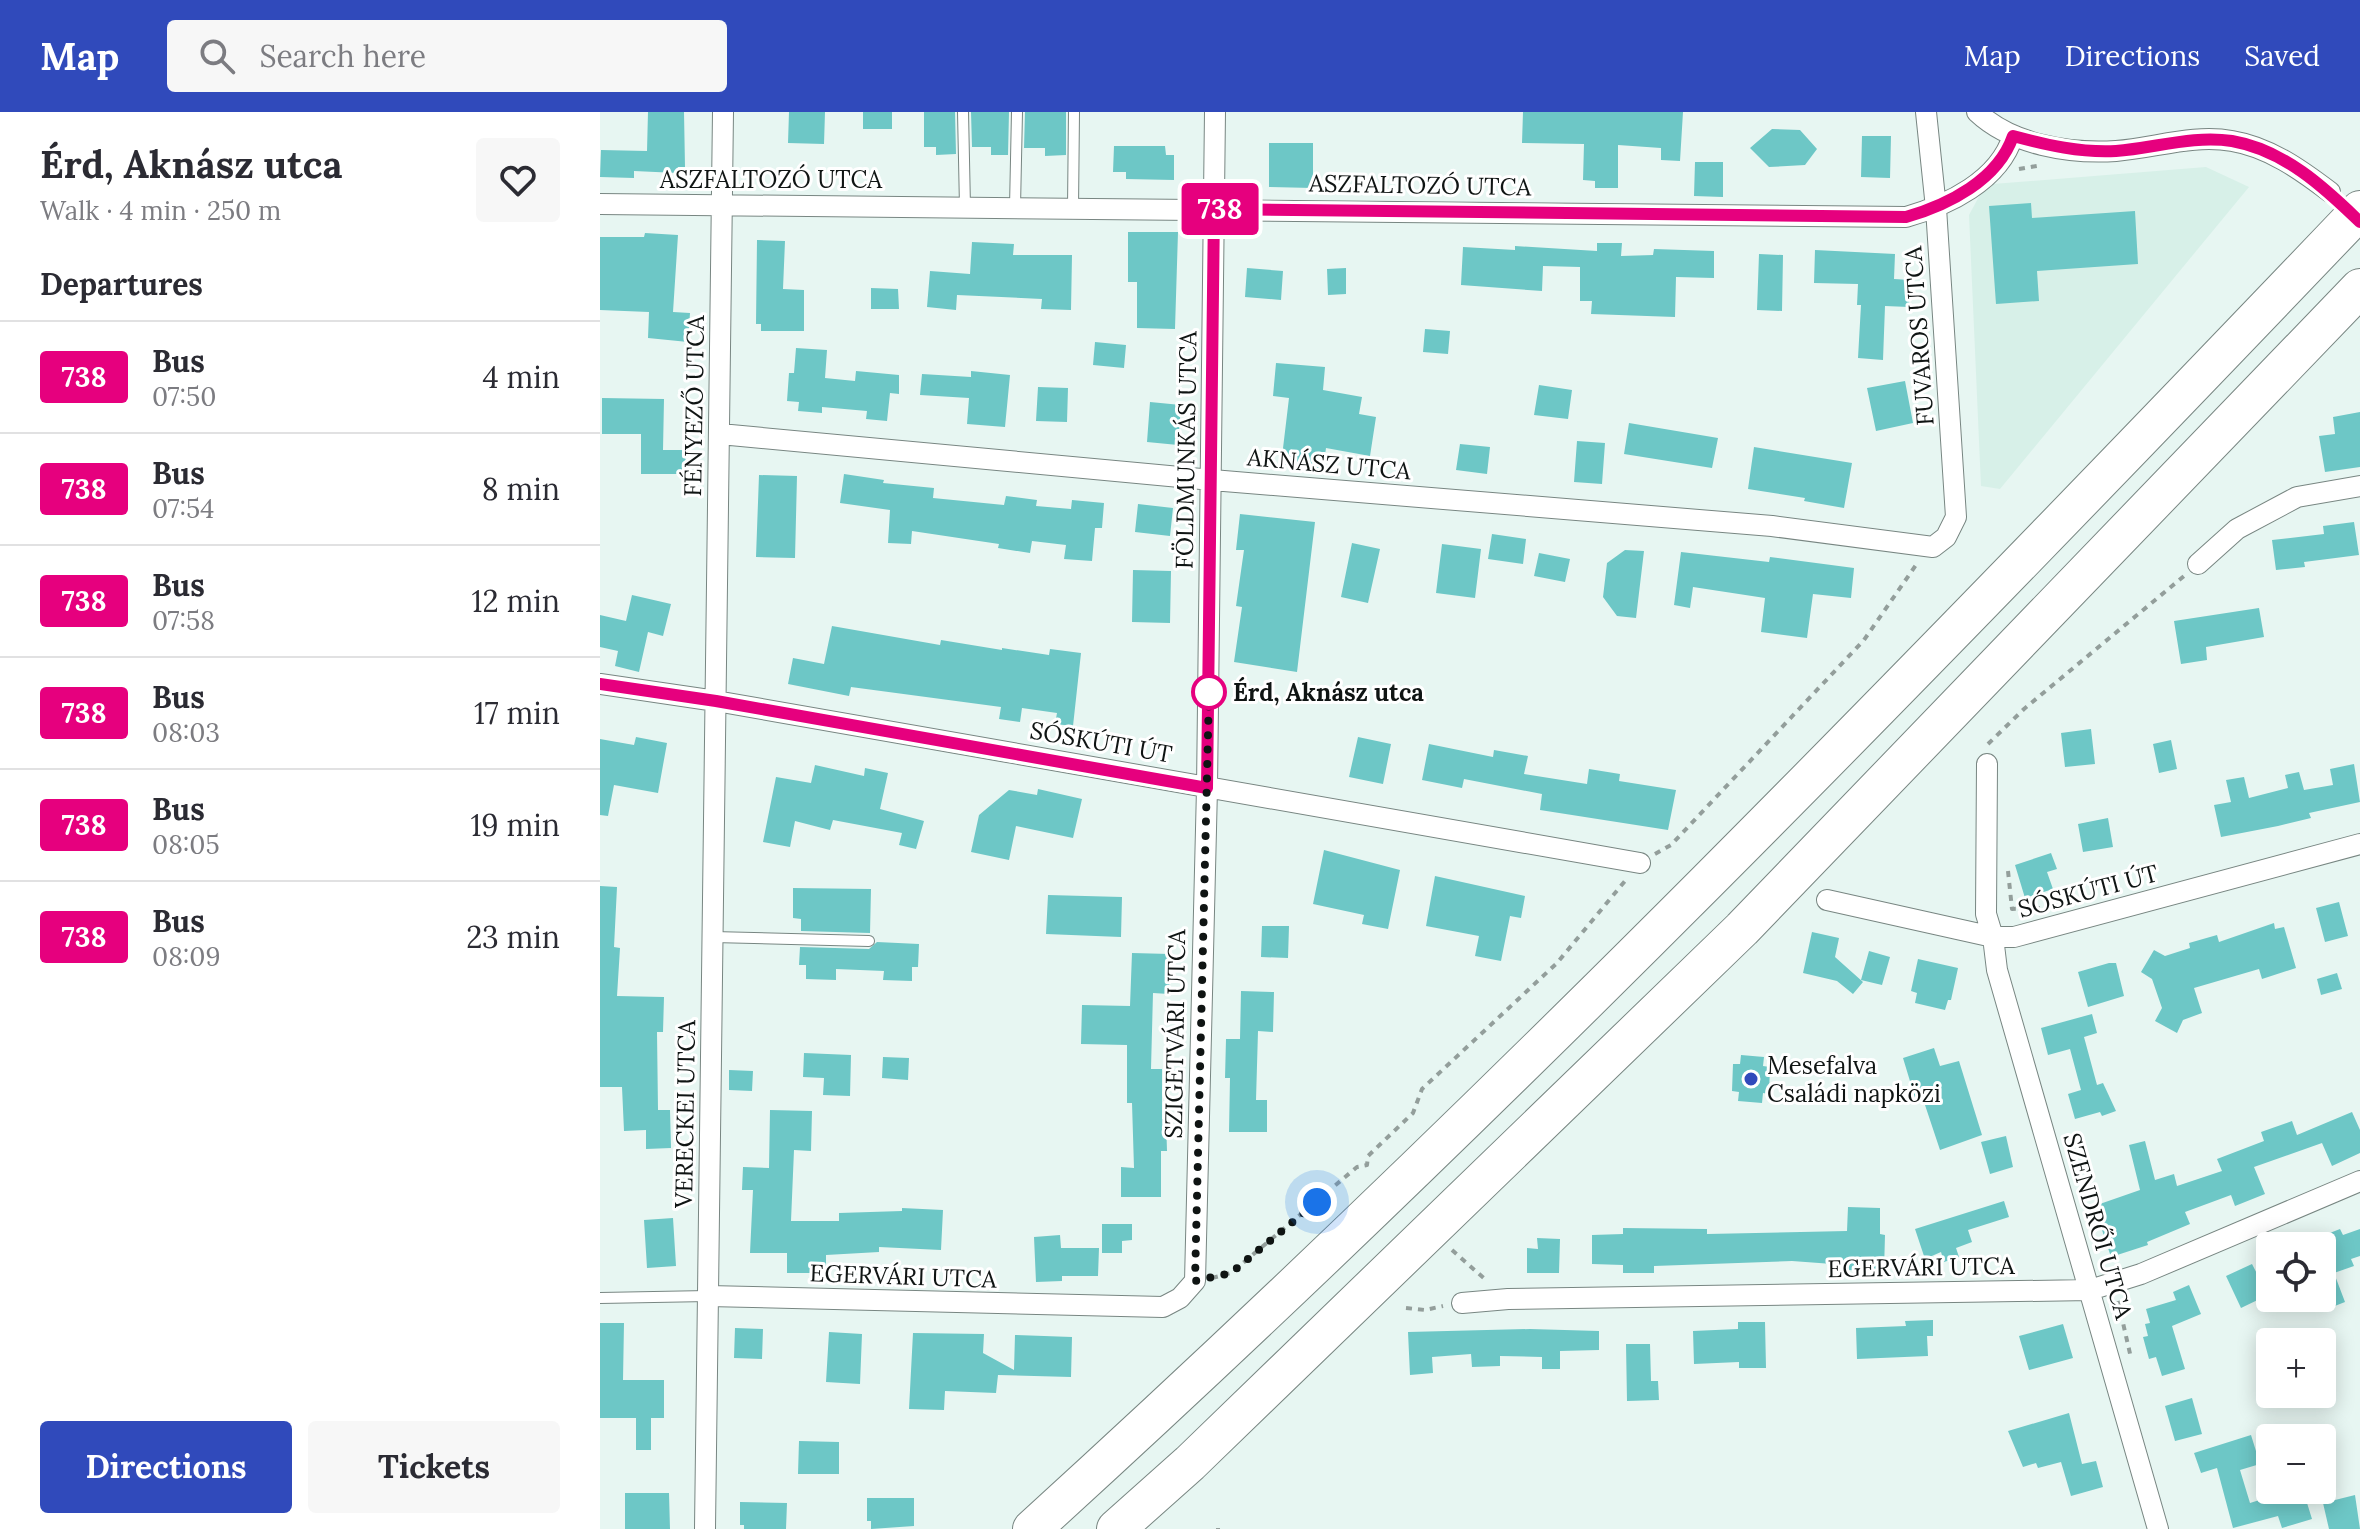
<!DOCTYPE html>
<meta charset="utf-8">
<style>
body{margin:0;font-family:Lora,serif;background:#f7f7f7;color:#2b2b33;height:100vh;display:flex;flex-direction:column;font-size:30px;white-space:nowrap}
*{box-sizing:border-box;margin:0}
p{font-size:26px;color:#7c7c81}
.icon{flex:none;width:44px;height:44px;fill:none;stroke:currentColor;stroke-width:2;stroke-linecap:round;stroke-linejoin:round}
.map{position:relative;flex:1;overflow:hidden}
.details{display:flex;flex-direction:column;background:#fff;width:600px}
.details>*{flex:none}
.badge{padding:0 16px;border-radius:6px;font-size:28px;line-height:52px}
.tools{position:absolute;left:1656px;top:1120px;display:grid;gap:16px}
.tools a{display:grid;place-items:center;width:80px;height:80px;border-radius:8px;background:#fff;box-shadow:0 4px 20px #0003;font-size:40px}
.you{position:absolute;width:40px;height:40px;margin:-20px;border:6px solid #fff;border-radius:50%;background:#1a73e8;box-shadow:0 0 0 12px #1a73e833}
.map>.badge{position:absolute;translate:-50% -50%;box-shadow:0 0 0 4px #fff}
h2{padding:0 40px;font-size:30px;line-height:72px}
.round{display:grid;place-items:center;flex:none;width:84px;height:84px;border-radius:8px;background:#f7f7f7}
.summary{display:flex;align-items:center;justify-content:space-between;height:136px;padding:0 40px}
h1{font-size:38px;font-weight:800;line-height:60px}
.cta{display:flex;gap:16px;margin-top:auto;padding:16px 40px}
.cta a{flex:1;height:92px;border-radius:8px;background:#304abb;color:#fff;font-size:32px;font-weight:800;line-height:92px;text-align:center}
.cta a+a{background:#f7f7f7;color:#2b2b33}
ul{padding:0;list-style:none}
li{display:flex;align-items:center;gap:24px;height:112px;padding:0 40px;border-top:2px solid #e1e1e2}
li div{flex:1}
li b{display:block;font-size:30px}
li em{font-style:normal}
li .badge{min-width:88px;font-weight:700;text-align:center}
header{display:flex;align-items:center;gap:48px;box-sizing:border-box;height:112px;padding:0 40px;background:#304abb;color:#fff}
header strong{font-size:38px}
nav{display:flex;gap:44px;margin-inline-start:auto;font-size:28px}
.search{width:560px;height:72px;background:#f7f7f7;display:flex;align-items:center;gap:20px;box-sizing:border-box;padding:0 28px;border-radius:8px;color:#7c7c81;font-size:30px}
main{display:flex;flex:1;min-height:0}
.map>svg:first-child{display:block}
.built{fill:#d7f0e8}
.building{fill:#6dc7c6}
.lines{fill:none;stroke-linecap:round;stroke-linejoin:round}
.service-casing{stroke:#788682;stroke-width:12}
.minor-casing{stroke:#788682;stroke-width:22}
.motorway-casing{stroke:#788682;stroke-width:40}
.path{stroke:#939e9b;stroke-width:4;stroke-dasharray:6 6;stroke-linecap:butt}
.service{stroke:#fff;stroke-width:10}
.minor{stroke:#fff;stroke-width:20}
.motorway{stroke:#fff;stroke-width:38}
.line-casing{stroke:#fff;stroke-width:18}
.line{stroke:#e6007e;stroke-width:12}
.walk{stroke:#0f1413;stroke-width:8;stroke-dasharray:0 14.4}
.stop-dot{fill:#fff;stroke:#e6007e;stroke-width:4}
.poi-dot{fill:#304abb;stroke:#fff;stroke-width:3}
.labels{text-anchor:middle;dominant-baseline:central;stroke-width:6;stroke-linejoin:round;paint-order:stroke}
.street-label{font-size:24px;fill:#0f1413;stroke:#fff}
.stop-label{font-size:24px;font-weight:bold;fill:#0f1413;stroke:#fff;text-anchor:start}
.poi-label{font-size:24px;fill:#0f1413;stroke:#fff;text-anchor:start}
</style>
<header>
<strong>Map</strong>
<div class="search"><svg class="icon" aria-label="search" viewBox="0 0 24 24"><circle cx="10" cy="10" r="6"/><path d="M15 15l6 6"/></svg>Search here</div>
<nav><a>Map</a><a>Directions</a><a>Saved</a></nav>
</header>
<main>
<section class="details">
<div class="summary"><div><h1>Érd, Aknász utca</h1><p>Walk · 4 min · 250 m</p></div><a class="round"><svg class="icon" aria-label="heart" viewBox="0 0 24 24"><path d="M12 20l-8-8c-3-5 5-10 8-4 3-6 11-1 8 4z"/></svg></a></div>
<h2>Departures</h2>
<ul>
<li><span class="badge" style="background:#e6007e;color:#fff">738</span><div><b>Bus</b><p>07:50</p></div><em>4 min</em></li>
<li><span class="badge" style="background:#e6007e;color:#fff">738</span><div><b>Bus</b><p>07:54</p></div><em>8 min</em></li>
<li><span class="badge" style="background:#e6007e;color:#fff">738</span><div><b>Bus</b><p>07:58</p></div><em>12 min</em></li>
<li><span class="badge" style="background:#e6007e;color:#fff">738</span><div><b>Bus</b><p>08:03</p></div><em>17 min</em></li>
<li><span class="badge" style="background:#e6007e;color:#fff">738</span><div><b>Bus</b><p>08:05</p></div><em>19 min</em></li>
<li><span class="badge" style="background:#e6007e;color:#fff">738</span><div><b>Bus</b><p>08:09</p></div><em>23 min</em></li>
</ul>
<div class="cta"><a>Directions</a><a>Tickets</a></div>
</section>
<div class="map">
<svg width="1760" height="1417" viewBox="0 0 1760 1417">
<rect width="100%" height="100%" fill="#e7f6f2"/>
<path class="built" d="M1606,55L1649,75L1400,377L1381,374L1369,103L1382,79L1393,72Z"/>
<path class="building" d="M48,0H84L85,55H78L77,61L34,59V66L0,65L1,38L47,39Z
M189,0H225L224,32L188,31Z
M263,0H292V17H263Z
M324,0H355L356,42L336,43V35H324Z
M371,0H409L408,43H391V35H372Z
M425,0H466V43L445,44V36H424Z
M923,0H1083L1080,49L1061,48V36L1018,33V76H995V69L983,68L984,32L922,31Z
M1172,17L1200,18L1217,37L1205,53L1169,55L1150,36Z
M1262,24H1291L1290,66L1261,65Z
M669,31H713V76L669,75Z
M514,34H565L566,43H574V68L526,67V60H513Z
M1095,50H1123V85L1094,84Z
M1431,91L1432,106L1535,99L1538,152L1437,159L1439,189L1396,192L1389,94Z
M528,120H578L575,217L537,216V170H528Z
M45,121L78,123L73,200L90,201L88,230L48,226L49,200L0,198V125H44Z
M157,128L185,129L183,177L204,178V219H161V212H156Z
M372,130L414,132L413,143H472L471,198L441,197L442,187L357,183L356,198L327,195L330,159L370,162Z
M997,131H1022L1021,144L1053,143L1054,137L1114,139V166L1076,165L1075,205L991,202L992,189H980V155L943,154L942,179L861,173L863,135L915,138V134L997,139Z
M1215,138L1295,142L1294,167L1311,168L1309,195L1285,194L1283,248L1258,246L1261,193H1257L1258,172L1214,171Z
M1159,142L1183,143L1182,199L1157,198Z
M647,156L683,159L681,188L645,185Z
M746,156V182L728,183L727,157Z
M271,176L298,177L299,197H271Z
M825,217L850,219L848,242L823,240Z
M495,230L526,233L524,256L493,253Z
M196,236L227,238L225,266L255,269L256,259L299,263V282L290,281L287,309L266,307L267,299L222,295V301L198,299L199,290L187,289L189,261H194Z
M676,251L725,255L723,278L762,285L759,302L776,305L770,344L726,336L723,358L681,353L689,286L673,284Z
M371,259L410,263L405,315L367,312L369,286L320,283L322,262L371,265Z
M1305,269L1313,311L1276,319L1267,276Z
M939,273L972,278L968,307L934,303Z
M438,275L468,276L467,310L436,309Z
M2,286L64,287L63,338H86L85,362H41V322H2Z
M550,290L581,293L578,333L547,330Z
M1760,300V355L1725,360L1719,324L1735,322L1733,305Z
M1029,311L1118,326L1112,356L1024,342Z
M977,329L1005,331L1002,372L974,370Z
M860,332L890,335L887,362L856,358Z
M1154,335L1252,351L1244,396L1204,389L1205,386L1148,377Z
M244,362L284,368L283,371L334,376L333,386L404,393L406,384L437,388L436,394L471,397L472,388L504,391L502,416H495L492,449L464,447L466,433L432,429L430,441L398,436L399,432L312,419L311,432L288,431L290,398L240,391Z
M159,363L197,364L195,446L156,445Z
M538,392L573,396L570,424L535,420Z
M640,402L715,410L697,560L634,550L642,495L636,494L644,438H636Z
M1754,410L1759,443L1704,450L1705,455L1676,458L1672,428L1724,422L1723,414Z
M892,422L926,427L923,452L888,447Z
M752,431L780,437L768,491L741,485Z
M842,432L881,437L875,486L836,481Z
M1025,438L1044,439L1036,506L1017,504L1003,485L1007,451Z
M1081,440L1169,450L1170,445L1254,456L1251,486L1213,482L1207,526L1161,520L1165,486L1093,475L1090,496L1074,493Z
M939,441L970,447L965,470L934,464Z
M533,458L571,459L570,511L532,510Z
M32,483L71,492L63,524L48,520L39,560L15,554L18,539L0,535V503L26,509Z
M1659,496L1664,525L1606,535L1607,548L1581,552L1574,509Z
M232,514L340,533L341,528L402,538V536L449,543L450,537L481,541L473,614L455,612L457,601L422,596L420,610L399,607L401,595L251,575L249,584L188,572L193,546L224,552Z
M1491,617L1495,652L1465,655L1461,621Z
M36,625L67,631L58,681L14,673L8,704L0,703V627L34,633Z
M758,625L791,632L783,672L749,665Z
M1571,628L1577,657L1559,661L1553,632Z
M829,632L893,645L894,638L928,644L924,662L987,672L989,657L1020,662L1019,669L1076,678L1068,718L940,698L942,682L864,667L862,676L822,668Z
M1754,652L1760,690L1709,701L1711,706L1678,714L1621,725L1614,693L1631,690L1626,668L1644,665L1649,686L1688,676L1685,663L1699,660L1704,678L1733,673L1730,657Z
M215,653L264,664L265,656L288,661L280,697L324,709L316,737L299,733L302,721L233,708L230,718L195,709L190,735L163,730L176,665L211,671Z
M438,677L482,687L473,726L416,714L409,748L371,740L379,703L409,678L437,683Z
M1508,706L1513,735L1483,740L1478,712Z
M724,738L800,758L788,817L762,812L764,803L713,792Z
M1451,741L1457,757L1447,760L1453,777L1425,786L1415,753Z
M835,764L925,784L921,806L910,804L901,849L875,844L879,824L826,814Z
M0,774L17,775L14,835L20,836L17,884L64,885L63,920H57L58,998H70L71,1036L46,1037V1018L24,1019L22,975H0Z
M193,776L271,777L270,821L201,819V807L193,806Z
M448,783L522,785L521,825L446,822Z
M1739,790L1748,824L1725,830L1716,796Z
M1674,811L1675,817L1684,815L1696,856L1662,867L1659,857L1594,876L1602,901L1583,908L1577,921L1555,909L1562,896L1552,867L1541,860L1554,838L1565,844L1590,836L1589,831L1617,823L1619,830Z
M662,814H689L688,846L661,845Z
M1212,820L1239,826L1235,845L1263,870L1253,882L1237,869L1203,861Z
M277,830L319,832L318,855H312V869L283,868L284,859L236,857V868L206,867V853H199L200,835L269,837Z
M1269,839L1290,845L1282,873L1261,868Z
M532,841L570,842L569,882L553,881L551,957H562V1007H566L567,1039H561V1085H521V1055L534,1056L532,991H527V933L481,932L482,893L530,894Z
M1318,847L1358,856L1351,888H1348L1345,898L1315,891L1317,881L1311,879Z
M1509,851H1516L1524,884L1488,895L1478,860Z
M1737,861L1742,877L1721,883L1717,867Z
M641,879L674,880L673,920L658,919L656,988H667V1020H629L630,966H625L626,927H640Z
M1492,902L1497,921L1484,925L1497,973L1503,971L1516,999L1502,1004L1500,1000L1475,1007L1468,982L1481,978L1470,937L1448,943L1441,916Z
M1334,936L1340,954L1359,949L1382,1023L1340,1038L1323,987L1316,989L1303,946Z
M204,941L251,943L250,984L223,983L224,966L203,965Z
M1141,943L1164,945L1163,954L1170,955L1169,982L1163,981L1162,991L1138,989L1139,980L1132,979L1133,952H1140Z
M283,945L309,946L308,968L282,966Z
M129,958L153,959L152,979L129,978Z
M170,998L212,999L211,1039L194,1038L191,1109H239V1101L302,1099V1096L343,1098L341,1138L279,1135V1140L226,1143V1161H187V1141H150L153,1078H142L143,1055L169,1056Z
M1752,1000L1760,1018V1041L1732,1054L1722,1031L1654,1055L1665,1082L1635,1094L1631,1083L1585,1100L1590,1112L1547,1130L1548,1133L1511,1145L1494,1094L1540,1078L1529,1033L1545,1029L1555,1068L1574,1062L1577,1074L1622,1059L1617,1047L1664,1029L1661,1020L1692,1009L1697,1023Z
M1406,1024L1413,1055L1390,1062L1381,1030Z
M1404,1089L1409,1105L1368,1118L1372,1130L1356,1136L1359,1145L1344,1150L1341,1140L1325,1147L1315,1117Z
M1248,1095L1280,1096V1122L1285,1123L1284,1159L1245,1158L1246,1153L1192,1149L1054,1154V1161H1023V1153L992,1152V1123L1023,1122V1116L1107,1117V1122L1247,1119Z
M73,1106L76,1154L47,1156L44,1108Z
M502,1112H532V1128L522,1129V1141H502Z
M1740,1117L1743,1123L1760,1117V1144L1751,1147L1754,1154L1734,1161L1745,1190L1722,1199V1124Z
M460,1123L461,1136H499L498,1164H462V1169L436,1170L434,1125Z
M937,1126L960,1127L959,1161H927V1136L938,1137Z
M1652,1152L1668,1183L1641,1196L1626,1164Z
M1589,1173L1601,1202L1572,1214L1585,1257L1562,1264L1556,1245L1549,1247L1543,1225L1548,1224L1545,1212L1550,1211L1546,1197L1576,1188L1573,1180Z
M1333,1208V1224H1327L1328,1244L1257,1247L1256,1216L1306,1214L1305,1209Z
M1138,1210H1165L1166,1256H1139V1250L1094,1252L1093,1219L1138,1217Z
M0,1211H24L23,1268H64V1306H51V1338H36V1306H0Z
M1463,1212L1473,1246L1429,1258L1419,1224Z
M135,1216L163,1217L162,1247L134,1246Z
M930,1217L999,1219V1238L960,1239V1257H942V1245L900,1244V1254L872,1255L871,1242L832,1245L833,1261L810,1263L808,1220Z
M229,1220L262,1222L260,1272L226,1270Z
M313,1221L384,1222L383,1241L414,1258L415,1223L472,1225L471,1265L398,1263L396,1281L345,1279L344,1298L309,1297Z
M1026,1232H1050L1051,1269H1058L1059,1288L1027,1289Z
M1592,1286L1602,1322L1575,1329L1565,1294Z
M1469,1301L1482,1352L1496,1349L1503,1375L1471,1384L1461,1350L1438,1356L1436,1351L1423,1355L1408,1319Z
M1651,1323L1660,1352L1640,1358L1650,1391L1691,1378H1703L1712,1407L1682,1416L1678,1404L1633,1416L1617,1356L1601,1361L1594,1341Z
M199,1329L239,1330V1362H198Z
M25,1381H69L70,1417H25Z
M1755,1383L1760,1417H1729L1723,1391Z
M267,1386H314V1414L271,1417V1409H267Z
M140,1390L187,1391L186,1417H144V1413H140Z"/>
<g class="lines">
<g class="service-casing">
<path id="service" d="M363,0L365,95
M415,95L417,0
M473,96L474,0
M113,825L269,829
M0,1186L108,1184"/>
</g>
<g class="minor-casing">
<path id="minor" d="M1377,0C1412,33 1470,42 1516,39C1555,36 1593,22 1632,29C1669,35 1701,58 1730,80
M0,92L1306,105C1348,93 1399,69 1413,24
M120,322L612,368L1172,414L1333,435L1346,425L1356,405L1336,96L1326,0
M1598,452L1637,417L1697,385L1760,374
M0,572L116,589L1040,751
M1387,652L1386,802L1393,825L1397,858L1558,1417
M1227,788L1393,825H1414L1760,732
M108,1184L563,1195L580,1186L595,1169L607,676L615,0
M862,1191L908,1187L1490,1178L1541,1162L1760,1069
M105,1417L123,0"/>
</g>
<g class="motorway-casing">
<path id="motorway" d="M432,1417C894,997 1329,549 1760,98
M516,1417L590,1351L1142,817L1760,176"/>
</g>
<path class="path" d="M1419,57L1442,53
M1388,632L1424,597L1584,464
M1055,742L1071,733L1264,528L1316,453
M1408,759L1412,797L1441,796
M852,1138L887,1169
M612,1166L631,1161L757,1055L767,1053L768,1044L813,1001L822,977L957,851L1025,769
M1518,1189L1531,1246
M806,1196L825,1198L843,1194
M618,1417V1416"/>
<use href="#service" class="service"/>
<use href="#minor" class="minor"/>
<use href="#motorway" class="motorway"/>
</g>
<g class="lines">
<g class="line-casing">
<path id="line" d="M0,572L116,589L607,676L614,97L1306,105C1348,93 1398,68 1413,24C1447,33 1481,41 1516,39C1555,36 1593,23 1632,29C1684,38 1724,75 1760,110"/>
</g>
<use href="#line" class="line"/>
<path class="walk" d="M609,580L595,1169L631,1161L717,1090"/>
</g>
<circle class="stop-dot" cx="609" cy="580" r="16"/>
<circle class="poi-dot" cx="1151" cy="967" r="8"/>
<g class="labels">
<g class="street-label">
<text x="171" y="67">ASZFALTOZÓ UTCA</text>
<text transform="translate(820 73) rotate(1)">ASZFALTOZÓ UTCA</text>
<text transform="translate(1319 224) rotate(-94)">FUVAROS UTCA</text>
<text transform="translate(94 294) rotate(-89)">FÉNYEZŐ UTCA</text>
<text transform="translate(586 338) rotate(-89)">FÖLDMUNKÁS UTCA</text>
<text transform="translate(729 352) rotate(5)">AKNÁSZ UTCA</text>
<text transform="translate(501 630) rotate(10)">SÓSKÚTI ÚT</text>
<text transform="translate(1488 779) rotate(-15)">SÓSKÚTI ÚT</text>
<text transform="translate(575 922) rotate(-89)">SZIGETVÁRI UTCA</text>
<text transform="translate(85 1002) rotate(-89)">VERECKEI UTCA</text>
<text transform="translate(1498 1114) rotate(74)">SZENDRŐI UTCA</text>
<text transform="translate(1321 1155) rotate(-1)">EGERVÁRI UTCA</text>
<text transform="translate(303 1164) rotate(2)">EGERVÁRI UTCA</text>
</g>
<g class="stop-label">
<text x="633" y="580">Érd, Aknász utca</text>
</g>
<g class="poi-label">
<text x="1167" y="953">Mesefalva<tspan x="1167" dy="28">Családi napközi</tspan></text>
</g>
</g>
</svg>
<div class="tools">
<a><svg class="icon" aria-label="locate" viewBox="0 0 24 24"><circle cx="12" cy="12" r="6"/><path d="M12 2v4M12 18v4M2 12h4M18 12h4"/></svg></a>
<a>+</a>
<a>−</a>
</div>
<div class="you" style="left:717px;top:1090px"></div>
<b class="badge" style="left:620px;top:97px;background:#e6007e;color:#fff">738</b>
</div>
</main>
